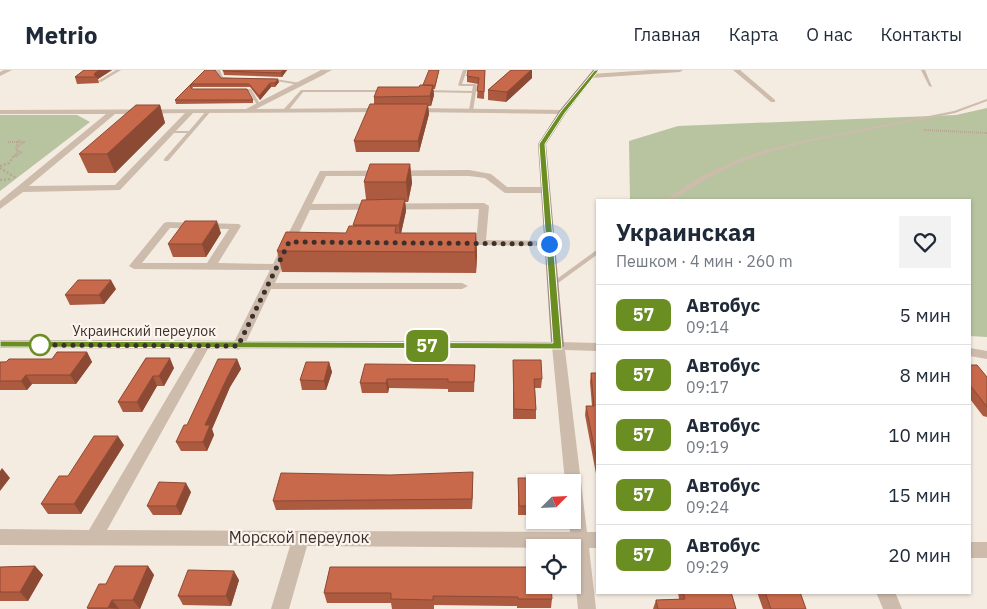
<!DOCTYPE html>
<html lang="ru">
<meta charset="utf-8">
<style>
body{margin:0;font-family:"IBM Plex Sans",sans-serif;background:#f2f2f3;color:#1f2937;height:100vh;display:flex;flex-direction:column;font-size:19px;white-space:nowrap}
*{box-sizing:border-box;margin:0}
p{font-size:16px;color:#747a83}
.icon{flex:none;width:28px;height:28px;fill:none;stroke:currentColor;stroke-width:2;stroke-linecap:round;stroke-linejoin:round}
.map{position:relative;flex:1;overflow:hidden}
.drawer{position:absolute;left:596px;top:129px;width:375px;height:395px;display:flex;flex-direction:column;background:#fff;border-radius:0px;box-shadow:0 1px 4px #0004}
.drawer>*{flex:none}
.badge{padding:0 10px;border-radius:8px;font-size:18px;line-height:32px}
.needle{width:32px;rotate:66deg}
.tools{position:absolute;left:526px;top:404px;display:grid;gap:10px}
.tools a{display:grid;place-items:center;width:55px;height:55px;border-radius:0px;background:#fff;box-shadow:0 1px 4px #0004;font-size:25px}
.you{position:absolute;width:25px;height:25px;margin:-12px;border:4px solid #fff;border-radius:50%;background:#1a73e8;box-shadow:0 0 0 8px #1a73e833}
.map>.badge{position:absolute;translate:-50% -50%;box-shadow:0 0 0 2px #fff}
.round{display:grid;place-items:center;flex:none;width:52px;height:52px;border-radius:0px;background:#f2f2f3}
.summary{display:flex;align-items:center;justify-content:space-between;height:85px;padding:0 20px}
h1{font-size:24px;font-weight:700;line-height:38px}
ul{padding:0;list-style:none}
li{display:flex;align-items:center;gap:15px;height:60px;padding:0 20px;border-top:1px solid #e0e1e3}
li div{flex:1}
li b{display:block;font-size:19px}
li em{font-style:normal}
li .badge{min-width:55px;font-weight:700;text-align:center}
header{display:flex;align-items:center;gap:30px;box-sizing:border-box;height:70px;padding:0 25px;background:#fff;border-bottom:1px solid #e0e1e3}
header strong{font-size:24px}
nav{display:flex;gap:28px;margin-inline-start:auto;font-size:18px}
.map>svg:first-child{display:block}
.green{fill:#b8c4a0}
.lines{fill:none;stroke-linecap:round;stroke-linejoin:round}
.path-far1{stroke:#b9a596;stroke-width:2;stroke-dasharray:1 1;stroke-linecap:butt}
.path{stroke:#b9a596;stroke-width:2.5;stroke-dasharray:2 2;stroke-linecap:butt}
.service{fill:#cdbbac;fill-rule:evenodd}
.minor{fill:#cdbbac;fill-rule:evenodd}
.secondary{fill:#a18a7d;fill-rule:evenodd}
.wall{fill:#ac5a40}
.shaded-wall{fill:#8c4a34}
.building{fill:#c8694b;stroke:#8c4a34}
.line{fill:#6b8e23;stroke:#fff}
.walk{stroke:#3b302b;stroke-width:5;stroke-dasharray:0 9}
.stop-dot{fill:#fff;stroke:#6b8e23;stroke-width:2.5}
.labels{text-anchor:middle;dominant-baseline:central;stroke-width:4.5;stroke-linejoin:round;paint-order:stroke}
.street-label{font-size:14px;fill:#3b302b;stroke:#fbf5ee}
.near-street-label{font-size:16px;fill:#3b302b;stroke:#fbf5ee}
</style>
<header>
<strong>Metrio</strong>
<nav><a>Главная</a><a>Карта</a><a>О нас</a><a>Контакты</a></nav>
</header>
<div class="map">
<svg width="987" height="539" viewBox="0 0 987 539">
<rect width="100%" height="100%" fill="#f4ebe1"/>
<path class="green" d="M987,38V267L970,266V130H630L629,71L678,56L956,45Z
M0,45H77L90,52L0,121Z"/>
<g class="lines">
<path class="path-far1" d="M924,60L987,63
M8,72H18L16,79L18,81L15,86
M17,77L24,72H18L20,69
M16,86L22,82L18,81"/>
<path class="path" d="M15,86L18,84
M0,96L9,93L15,84
M0,98L16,108
M0,110L12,109"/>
<path class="service" d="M116,0H121L101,12L98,11Z
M216,0H220L223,7L233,8L231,9H221Z
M327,0H332L324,4L321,3Z
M463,0H467L462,14H475L477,15L473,41L469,40L472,23L424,22L422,21L424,20L472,21L473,16H460L458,15Z
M921,0H925L932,17L929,16Z
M269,8L300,13L302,14L300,15L270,10Z
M238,19H251L260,34L257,35L249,21H238Z
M301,20H385L387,21L385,22H303L288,41H284V39Z
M987,29V31L955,43L807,72L773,81L738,93L704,110L672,130H665L700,107L734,91L769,79L807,70L954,41Z
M207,40L211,41L168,91H164V89L187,63H170V61H189Z
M598,179V184L554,216H550L549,215L550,214Z"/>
<path class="minor" d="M4,0H12L0,6V2Z
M321,0H327L325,4L256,39L385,38L389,40L385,42L193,43L120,120L23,122L0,139V131L106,44H0V40L246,39ZM185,43L115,115L29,116L115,44Z
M652,0H683L680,2L591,8L588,6L591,4Z
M733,0H740L775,30V32H771Z
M412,38L563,40L567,42L563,44L409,42L408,40Z
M469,100L491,104L507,117H545L550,120L545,123H505L485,108L469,106H326L312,134L484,133L489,136L486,170L549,171L554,174L553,176L477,175L476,173L479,139L310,140L275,213H462L468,216L462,219H271L244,276L238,280L232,276L270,200L134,199L129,196L164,153L167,152L239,154L241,156L218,193L273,194L320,101ZM170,158L229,159L207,193H142Z
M558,272L598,273V281L565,280L587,462H598V478H589L596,539H578L572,478L307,476L289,539H271L290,476L0,475V459L89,460L197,277L203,273L209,277L107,460L570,462L569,450H572V412H565L552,276Z
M970,278L987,281V289L970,286Z
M970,472H987V488H970Z
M876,522H895L902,539H883Z"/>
<path class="secondary" d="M593,0H599L566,43L546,74L564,276L562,279L0,278V270L551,272L538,74L560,40Z"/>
</g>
<path class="wall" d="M84,0H112L98,9L99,13L77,14L75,7Z
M205,0L221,8L279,12L275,17H271L260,30L250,17H193L192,19L253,30V33L176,34L175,30Z
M223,0H287L282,7L224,5Z
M439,0L435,19H433L434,25L431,36H428L429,44L419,82H356L354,71L374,34V27L419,17L423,15Z
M485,0L484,29L477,28L478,14L467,12V6Z
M511,0H532V8L506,32L488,30V20Z
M160,35L165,53L115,103H88L79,84Z
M410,94L412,113L408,132H405L406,141L401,163H476L477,185L476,203L282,202L277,181L346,163L353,156L366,129L364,112Z
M221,163L206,187H173L168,174Z
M116,219L104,234L70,235L65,225Z
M87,282L92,292L76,314H32L27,320H0V292L52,289Z
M146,288L174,298L164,316H157L142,342H123L118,332Z
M237,289L241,299L230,317L212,359L214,365L207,381H181L176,372L187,355Z
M513,290L542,309L541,318H535L536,340V349H513Z
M329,292L332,302L326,320H302L300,310Z
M475,295L474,322H448V319L389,318L388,323H362L360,313Z
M970,295L987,307V347L983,346L970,329Z
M591,303H598V430L596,416L597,409L585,345L586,336H592L590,312Z
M124,375L81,444H48L41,434Z
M518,408L535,412V445H518Z
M473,412L472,439L276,440L273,431Z
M191,422L181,445H153L147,436Z
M35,496L43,505L28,531H0V497Z
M148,496L154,505L140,539H88L87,538L106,514Z
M330,497L552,529L551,538H517V536L434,535V539H392L391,533H327L324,523Z
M239,510L231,536L183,535L178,526Z
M678,522H731L736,539H653L656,530L679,529Z
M757,522H800L806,539H763Z"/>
<path class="shaded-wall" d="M99,0H112L98,9L97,7L94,5L95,3Z
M283,0H287L282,7L281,3Z
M531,0H532V8L506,32L507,22Z
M278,9L279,12L275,17V13Z
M270,13L271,17L260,30L259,26Z
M433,15L434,25L431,36L430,26Z
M428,34L429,44L419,82L418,71Z
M160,35L165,53L115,103L107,84Z
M410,94L412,113L408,132L406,112Z
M405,129L406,141L400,168L399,155Z
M217,151L221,163L206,187L202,174Z
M476,163L477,185L476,203L475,182Z
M111,210L116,219L104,234L99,225Z
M87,282L92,292L76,314L70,305Z
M170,288L174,298L164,316L159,306Z
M237,289L241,299L230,317L212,359L214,365L207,381L203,372L205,355L227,308Z
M329,292L332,302L326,320L324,311Z
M26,305L32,314L27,320L21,311Z
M153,306L157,316L142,342L137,332Z
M387,309L389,318L388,323L386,313Z
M118,366L124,375L81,444L74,434Z
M2,398L10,408L0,421V401Z
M473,402V412L472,439V429Z
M186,413L191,422L181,445L176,436Z
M35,496L43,505L28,531L20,522Z
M148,496L154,505L140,539L133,530Z
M234,501L239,510L231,536L226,526Z
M112,530L119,539L108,538Z"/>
<path class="building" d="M84,0H99L95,3L94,5L97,7H75Z
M205,0H215L221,8L278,9L275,13H270L259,26L249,14H192L190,16L192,19H247L253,30H175Z
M223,0H283L281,3L223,1Z
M429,0H439L435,16L423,15Z
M468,0H485L484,22L477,21L479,8L467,6Z
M511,0H531L507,22L488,20Z
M420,15H433L430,26L374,27L378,17H419Z
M370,34H428L418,71H354Z
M136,35H160L107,84H79Z
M370,94H410L406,112H364Z
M405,129L399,155H353L362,130Z
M185,151H217L202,174H168Z
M349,156H396L395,163H476L475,182L277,181L286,162L346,163Z
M78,210H111L99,225H65Z
M57,282H87L70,305H26L21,311H0V292H6L9,289H52Z
M146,288H170L159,306H153L137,332H118Z
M218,289H237L227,308L205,355H210L203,372H176L184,355H187Z
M513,290H541L542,309H534L536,340L514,339Z
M306,292H329L324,311L300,310Z
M365,294L475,295L474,312H448V309H387L386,313H360Z
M970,295H977L987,307V337L970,315Z
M591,303H598V396L586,336H594Z
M94,366H118L74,434H41L59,406H68Z
M473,402L472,429L273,431L281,403L390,405Z
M518,408H546V412H535V436H519Z
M159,412L186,413L176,436H147Z
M35,496L20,522H0V497Z
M115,496H148L133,530H112L108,538H87L99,514H106Z
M330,497H535V515H551L552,529H518V527L433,526V530L391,529V523H324Z
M188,500L234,501L226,526H178Z
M683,522H731L736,539H658L656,530L685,529Z
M765,522H800L806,539H771Z"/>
<path class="line" d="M595,0H599L565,43L545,74L562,279L0,277V271L553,273L539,74L561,41Z"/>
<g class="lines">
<path class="walk" d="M40,275H34L238,276L289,172L549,174"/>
</g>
<circle class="stop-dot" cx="40" cy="275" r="10"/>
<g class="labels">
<g class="street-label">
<text x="144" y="261">Украинский переулок</text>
</g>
<g class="near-street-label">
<text x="299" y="467">Морской переулок</text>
</g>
</g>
</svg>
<div class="tools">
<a><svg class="needle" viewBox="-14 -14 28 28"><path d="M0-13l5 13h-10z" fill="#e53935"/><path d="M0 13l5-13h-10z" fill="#747a83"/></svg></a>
<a><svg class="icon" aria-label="locate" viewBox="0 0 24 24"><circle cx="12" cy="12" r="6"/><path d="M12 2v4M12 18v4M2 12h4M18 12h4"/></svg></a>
</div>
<div class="you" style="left:549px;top:174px"></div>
<b class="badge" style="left:427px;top:276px;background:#6b8e23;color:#fff">57</b>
<section class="drawer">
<div class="summary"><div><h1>Украинская</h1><p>Пешком · 4 мин · 260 m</p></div><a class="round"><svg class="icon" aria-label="heart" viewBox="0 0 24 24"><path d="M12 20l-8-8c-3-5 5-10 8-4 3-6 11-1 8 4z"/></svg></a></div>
<ul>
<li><span class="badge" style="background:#6b8e23;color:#fff">57</span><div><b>Автобус</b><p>09:14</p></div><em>5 мин</em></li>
<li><span class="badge" style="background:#6b8e23;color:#fff">57</span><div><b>Автобус</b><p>09:17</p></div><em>8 мин</em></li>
<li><span class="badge" style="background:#6b8e23;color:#fff">57</span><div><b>Автобус</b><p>09:19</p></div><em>10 мин</em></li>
<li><span class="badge" style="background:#6b8e23;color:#fff">57</span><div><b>Автобус</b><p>09:24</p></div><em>15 мин</em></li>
<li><span class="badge" style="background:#6b8e23;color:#fff">57</span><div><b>Автобус</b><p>09:29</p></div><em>20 мин</em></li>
</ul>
</section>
</div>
